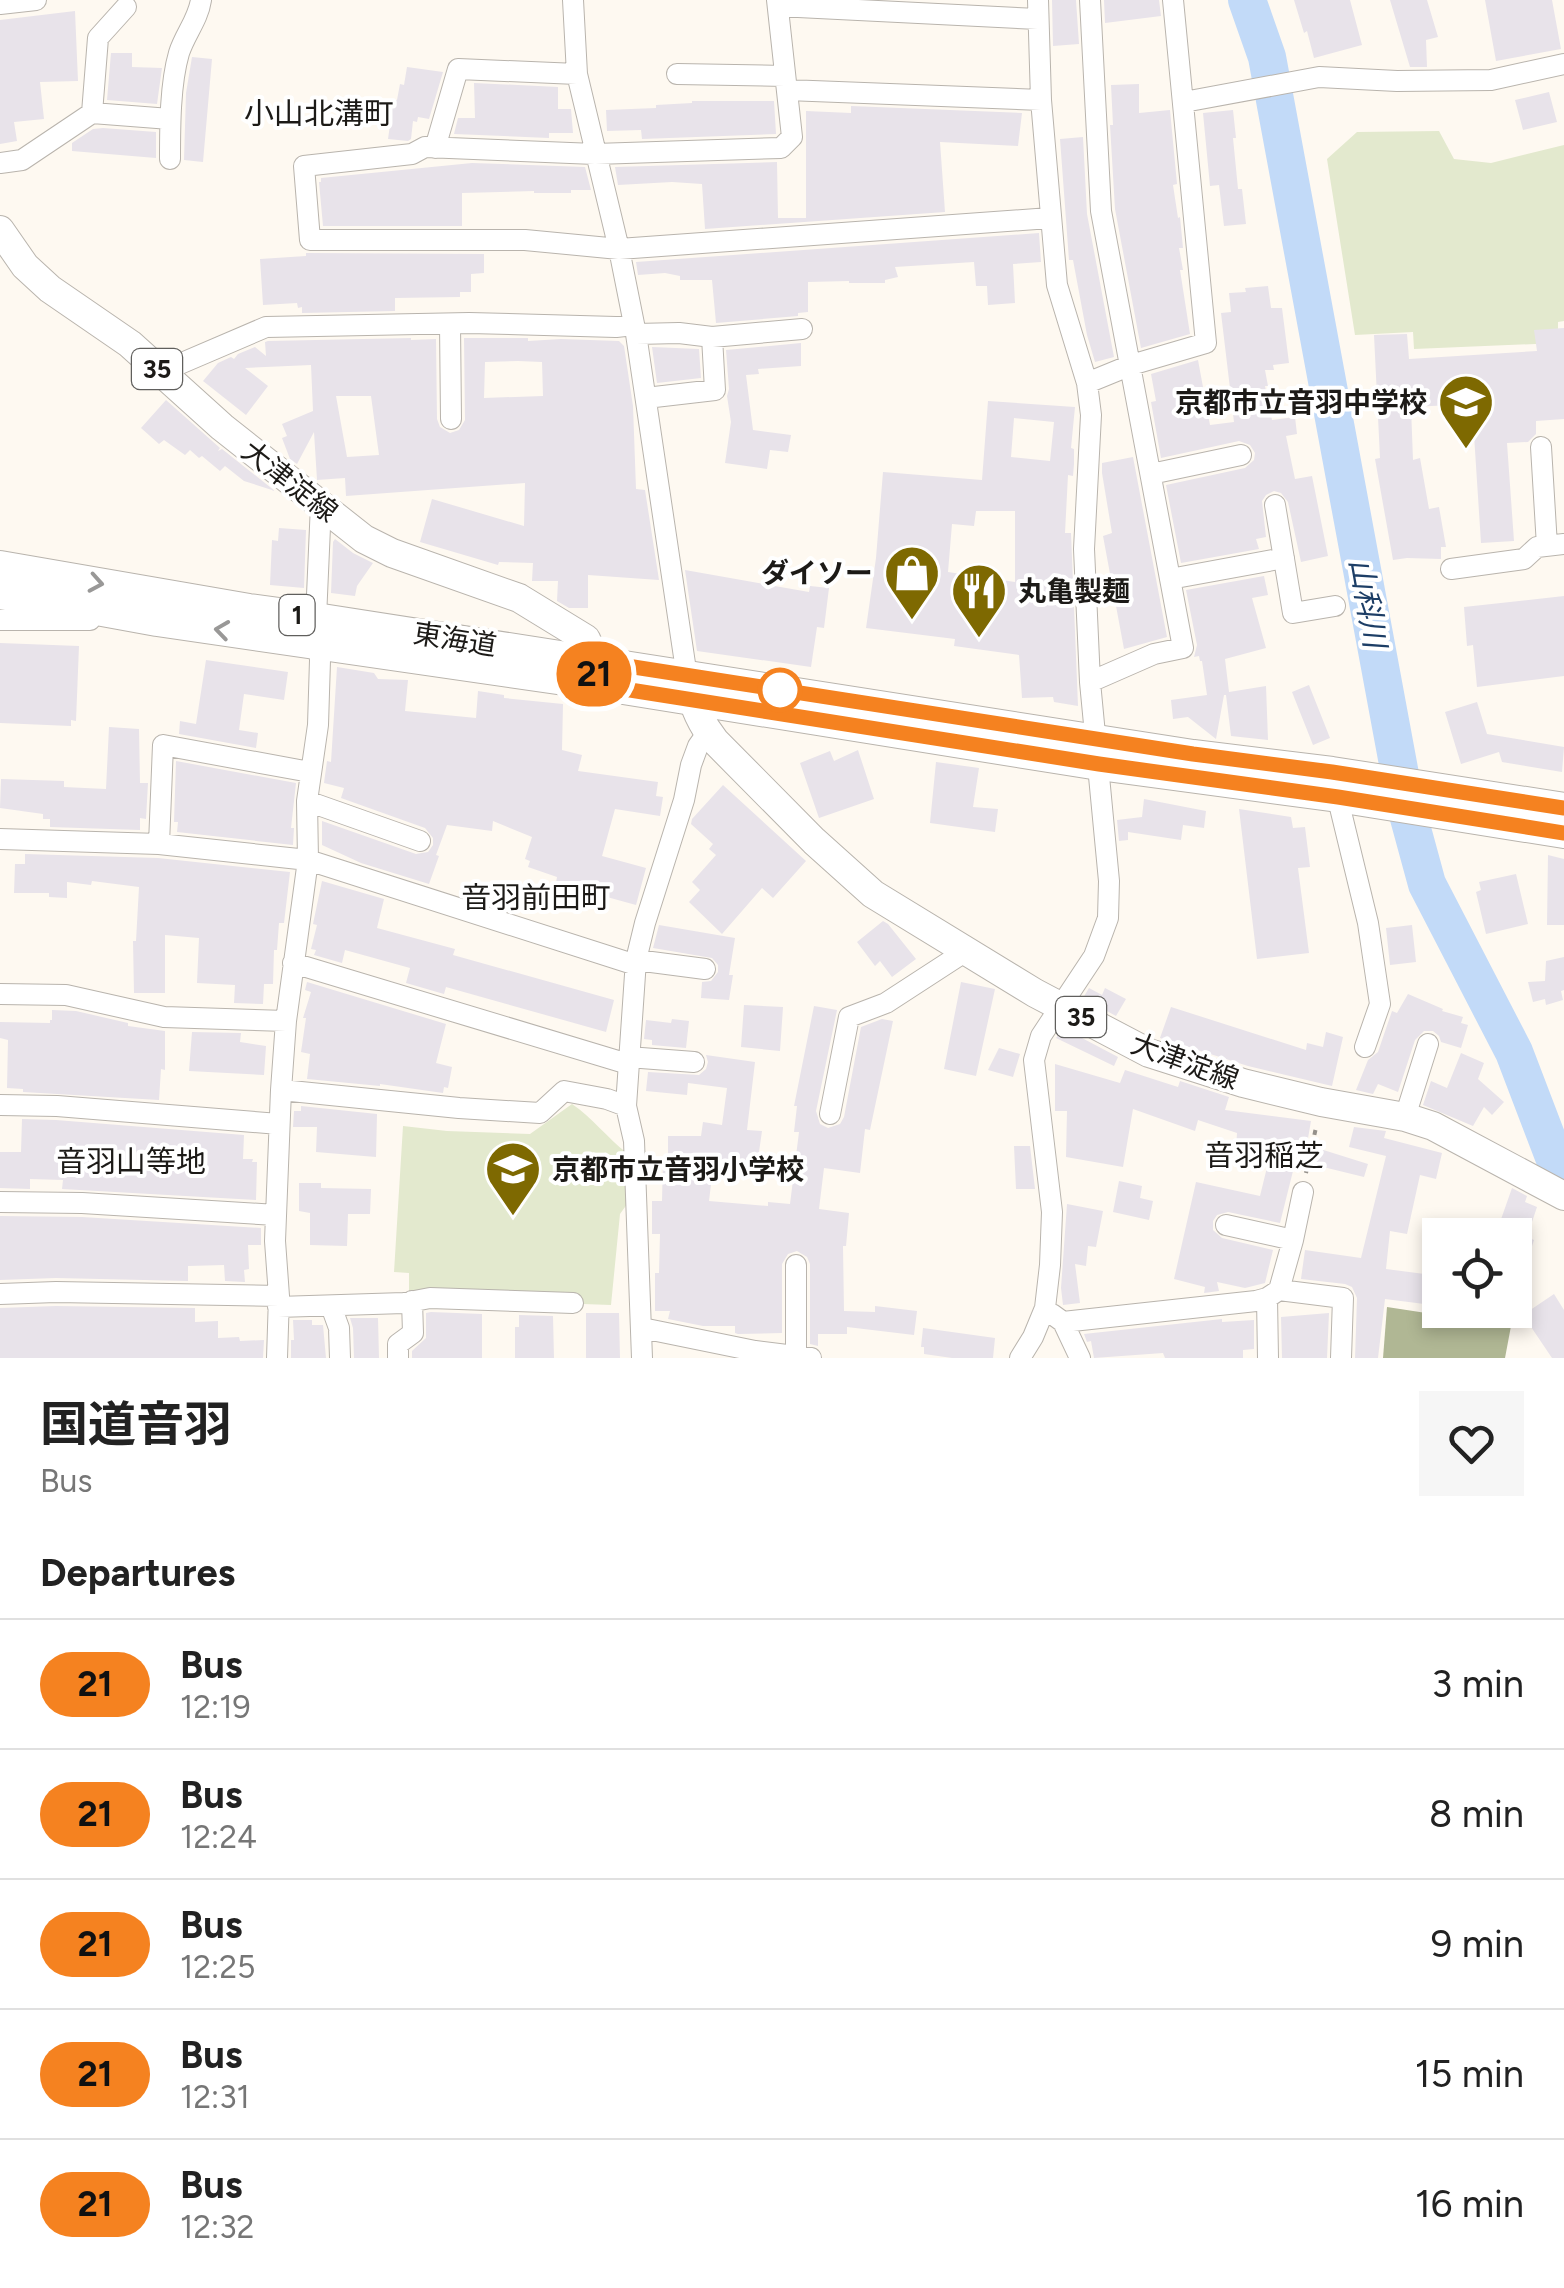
<!DOCTYPE html>
<meta charset="utf-8">
<style>
body{margin:0;font-family:Figtree,"Noto Sans JP",sans-serif;background:#f6f6f6;color:#222;height:100vh;display:flex;flex-direction:column;font-size:38px;white-space:nowrap}
*{box-sizing:border-box;margin:0}
p{font-size:32px;color:#767676}
.icon{flex:none;width:55px;height:55px;fill:none;stroke:currentColor;stroke-width:2;stroke-linecap:round;stroke-linejoin:round}
.map{position:relative;height:1358px;overflow:hidden}
.details{display:flex;flex-direction:column;background:#fff;flex:1}
.details>*{flex:none}
.badge{padding:0 20px;border-radius:32px;font-size:35px;line-height:65px}
.controls{position:absolute;left:1422px;top:1218px;display:grid;gap:20px}
.controls a{display:grid;place-items:center;width:110px;height:110px;border-radius:0px;background:#fff;box-shadow:0 5px 15px #0003;font-size:50px}
.map>.badge{position:absolute;translate:-50% -50%;box-shadow:0 0 0 5px #fff}
h2{padding:0 40px;font-size:38px;line-height:90px}
.round{display:grid;place-items:center;flex:none;width:105px;height:105px;border-radius:0px;background:#f6f6f6}
.head{display:flex;align-items:center;justify-content:space-between;height:170px;padding:0 40px}
h1{font-size:48px;font-weight:700;line-height:75px}
ul{padding:0;list-style:none}
li{display:flex;align-items:center;gap:30px;height:130px;padding:0 40px;border-top:2px solid #e0e0e0}
li div{flex:1}
li b{display:block;font-size:38px}
li em{font-style:normal}
li .badge{min-width:110px;font-weight:700;text-align:center}
.map>svg:first-child{display:block}
.green{fill:#e3e9ce}
.forest{fill:#b0b794}
.lines{fill:none;stroke-linecap:round;stroke-linejoin:round}
.river{stroke:#c2daf8;stroke-width:38}
.building{fill:#e8e3ea;fill-rule:evenodd}
.minor-casing{stroke:#b9b4ad;stroke-width:22}
.major-casing{stroke:#b9b4ad;stroke-width:30}
.highway-casing{stroke:#b9b4ad;stroke-width:32}
.path{stroke:#95918b;stroke-width:4;stroke-dasharray:5 8;stroke-linecap:butt}
.minor{stroke:#fff;stroke-width:20}
.major{stroke:#fff;stroke-width:28}
.highway{stroke:#fff;stroke-width:30}
.oneway{stroke:#999897}
.line-casing{stroke:#fff;stroke-width:22}
.line{stroke:#f58220;stroke-width:15}
.stop-dot{fill:#fff;stroke:#f58220;stroke-width:5}
.labels{text-anchor:middle;dominant-baseline:central;stroke-width:8;stroke-linejoin:round;paint-order:stroke}
.shield{fill:#fff;stroke:#605f5d;stroke-width:2.5}
.shield-label{font-size:25px;font-weight:bold;fill:#1c1a17}
.poi-label{font-size:28px;font-weight:bold;fill:#1c1a17;stroke:#fff;text-anchor:end}
.street-label{font-size:28px;fill:#1c1a17;stroke:#fff}
.neighbourhood-label{font-size:30px;fill:#1c1a17;stroke:#fff}
.water-label{font-size:30px;font-style:italic;fill:#1d3e66;stroke:#fff}
</style>
<div class="map">
<svg width="1564" height="1358" viewBox="0 0 1564 1358">
<rect width="100%" height="100%" fill="#fef9f1"/>
<path class="green" d="M1439,131L1454,159L1491,163L1564,145V321L1558,322V343L1414,349L1413,332L1355,335L1327,159L1357,132Z
M572,1104C593,1118 607,1138 627,1153L630,1200L620,1214L611,1305L583,1304L581,1297L409,1293V1273L394,1272L403,1126L447,1131L530,1134Z"/>
<path class="forest" d="M1387,1307L1511,1326L1505,1358H1383Z"/>
<g class="lines">
<path class="river" d="M1247,0L1267,57L1406,807L1427,884L1514,1052L1564,1183"/>
</g>
<path class="building" d="M1052,0H1076L1079,44L1053,46Z
M1104,0H1159L1161,16L1105,23Z
M1294,0H1350L1362,45L1314,58L1307,31L1304,33Z
M1390,0H1427L1438,37L1426,40L1427,67H1410Z
M1485,0H1552L1561,49L1496,61Z
M75,11L78,81L40,82L44,119L14,122L17,141L0,144V20Z
M111,53H132V67L162,68L157,104L107,100Z
M192,57L212,59L203,162L184,160L186,93Z
M407,67L443,72L429,119L418,117L417,122L413,121L411,139L408,141L388,139L391,118H388L391,99L397,100L400,84L404,85Z
M474,83L558,87V109H571L573,133H549V138L454,134L458,118H475Z
M1139,84V113L1170,110L1177,184L1173,185L1178,218L1180,217L1183,248H1179L1183,270H1180L1190,334L1141,348L1115,209L1110,125H1113L1111,85Z
M1549,92L1557,122L1523,130L1515,100Z
M692,101H774L776,134L642,139L641,130L607,131L606,110L656,108V105L692,103Z
M851,106L1022,113L1018,146L940,142L945,212L705,229L702,184L672,182L618,185L615,167L777,162L778,218H806V111L851,113Z
M1233,110L1236,138H1233L1238,189H1242L1246,224L1224,226L1219,185L1210,186L1203,113Z
M103,128L156,132V158L72,151V143L93,129Z
M1083,137L1087,214L1114,357L1095,362L1087,335L1073,260H1069L1060,139Z
M472,163L585,167L591,190H571V193H534V191L462,193V226H323L319,182H321V178Z
M1039,233L1041,262L1013,264L1015,303L988,305L987,286H976L974,262L895,267L898,277L885,280V283H849V281L808,282V312L798,313V316L716,323L712,280H680V276L665,273L638,275L636,262Z
M306,253L484,254V273L471,274V292H460V297L395,298V311L302,313V307L298,308L297,303L263,305L260,259L306,256Z
M1268,286L1271,308H1282L1289,363L1273,365L1274,370H1265L1268,386H1265L1272,420L1295,417L1297,434L1286,436L1295,479L1312,476L1328,556L1301,562L1288,502L1281,493L1274,491L1266,495L1262,501L1266,537L1256,539L1259,549L1181,563L1166,485L1245,468L1254,460L1255,453L1250,445L1239,441L1161,458L1151,402L1156,401L1151,374L1198,360L1210,425L1234,422L1221,313L1231,312L1229,293L1246,292L1245,288Z
M1564,328V419L1536,421V434L1528,442L1507,443L1514,541L1481,543L1472,404L1411,407L1413,460L1420,458L1429,509L1439,507L1446,547H1441V559L1407,558L1393,560L1375,459L1380,458L1374,335L1407,334L1409,359L1537,351L1534,330Z
M411,338V340L436,339L437,419L440,427L450,433L459,430L465,420L464,338H528V341L561,339L619,341L624,346L633,406L636,489L645,490L659,580L588,575V608H569L557,601L558,581H532L533,563L499,562L498,565L420,542L432,499L524,526L525,483L346,496L345,478L317,480L314,432L297,464L290,459L282,438L287,436L282,424L313,411L311,365L245,368L268,386L246,415L203,381L218,363L231,357L234,359L238,354L255,347L266,356L265,342L268,341ZM518,361L542,362L543,396L484,398L485,362ZM336,396H371L379,455L347,457Z
M801,343V366L758,369L759,374L746,375L753,430L791,435L788,452L770,450L767,469L725,463L731,422L727,396L729,389L726,350Z
M652,347L699,349L701,378L657,383Z
M166,400L220,448L218,451L222,449L275,491L244,481L225,466L220,471L202,456L199,458L190,450L185,455L164,440L159,444L141,428Z
M988,401L1075,407L1071,448L1074,449V464L1073,476L1068,475L1065,533H1071L1078,706L1054,702L1053,697L1022,698L1019,655L954,646L955,639L866,628L876,558L883,472L982,480ZM1014,418L1054,422L1050,461L1011,457ZM976,511H1015V582L948,572L952,524L974,526Z
M1133,457L1167,637L1124,649L1103,536L1112,533L1102,473V463Z
M279,528L306,530L304,588L270,585L272,540L278,541Z
M335,539L353,553L373,563L357,586L355,596L331,593L333,542Z
M685,570L809,592L810,586L829,588L824,628L817,627L811,667L697,651Z
M1264,576L1268,595L1252,598L1266,648L1225,659L1229,692L1266,686L1268,740L1231,736L1226,695H1224L1216,739L1188,717L1173,719L1171,700L1207,695L1202,661H1200L1199,656L1194,657L1197,645L1186,590Z
M1564,596V676L1477,687L1473,645L1467,646L1464,607Z
M0,643L79,646L76,721L71,720V726L0,723Z
M206,660L288,672L284,700L244,694L239,730L258,733L256,748L179,734L180,721L196,724Z
M337,667L374,673L378,679L408,680L405,711L476,718L478,691L504,695V698L563,704L562,750L582,755L578,771L658,782L656,796L663,797L660,816L615,809L602,856L646,868L636,905L556,883L557,877L528,867L530,861L525,859L532,837L493,821L492,831L447,825L436,855L439,856L429,884L361,863L322,845V821L416,854L428,852L433,845V838L425,828L341,798L344,788L324,783L327,761L331,762Z
M1309,685L1330,738L1313,745L1292,692Z
M1477,702L1487,734L1564,747L1562,772L1502,762L1499,752L1461,764L1445,712Z
M109,727L139,729L140,783H148L146,819L140,818V830L50,827V819H43V814L0,808L1,779L64,781V787L106,789Z
M858,750L874,799L819,818L800,763L830,751L834,761Z
M176,761L296,783L291,828H294L293,845L177,832L178,822H174Z
M936,762L979,768L973,807L998,809L995,832L930,823Z
M723,785L806,861L773,898L762,888L722,934L689,902L700,890L692,882L716,855L709,849L713,844L691,824L692,819Z
M1144,799L1206,811L1204,828L1183,825L1181,840L1128,832V840L1119,841L1117,820L1142,817Z
M1239,809L1291,817L1293,828L1305,827L1310,867L1298,868L1309,953L1257,959Z
M25,854L158,858L290,872L284,923H279L277,950H274L273,984H264L263,1004L234,1003L235,985L197,983L199,938L165,935V993H134L133,941H136L139,887L92,881L91,885L67,882V898L49,897V893H14L15,864H25Z
M1548,855L1564,859V925H1547Z
M1516,874L1528,924L1486,934L1476,892L1481,890L1479,882Z
M322,881L384,899L377,928L455,949L453,955L614,1000L606,1032L446,987L444,994L406,983L410,968L345,950L342,963L314,955L316,950L311,949L317,925L313,924Z
M883,921L888,924L916,959L892,977L880,961L875,966L857,942Z
M659,925L735,938L729,975H733L729,1000L701,998L702,982L711,981L718,972V965L712,958L653,948Z
M1412,925L1416,962L1390,965L1386,928Z
M1564,957V990L1561,991L1563,1000L1546,1005L1545,999L1533,1002L1528,982L1545,981L1546,961Z
M307,982L446,1024L436,1063L452,1067L448,1088L444,1087L443,1093L380,1084V1086L307,1079L310,1054L301,1052L306,1018H303L311,992L305,990Z
M961,982L995,989L976,1076L944,1069Z
M1089,988L1102,995L1105,988L1126,999L1116,1016L1083,998Z
M1408,994L1443,1009L1442,1011L1463,1017L1461,1023L1468,1025L1461,1048L1441,1042L1439,1036L1433,1031H1424L1415,1040L1398,1092L1378,1084L1373,1094L1356,1090L1368,1060L1378,1052L1392,1011L1397,1013Z
M744,1005L783,1007L780,1051L741,1047Z
M814,1006L837,1010L816,1111L820,1124L828,1128L840,1124L844,1117L861,1027L882,1019L893,1021L870,1130L865,1129L860,1173L824,1168L819,1209L849,1213L846,1246H843L844,1311L875,1312V1306L917,1311L914,1335L847,1327V1334H818V1346L810,1344V1264L807,1257L797,1251L788,1254L782,1264V1333L738,1334L735,1333V1326H703L668,1319L670,1311H655V1273H659L660,1234H652V1201H662L663,1159H668V1136H701L703,1122L722,1125L727,1088L688,1083L687,1095L646,1091L648,1072L699,1075L706,1069L708,1062L706,1055L755,1062L747,1130L762,1131L757,1166L750,1165L749,1172L713,1168L709,1201L768,1206V1202L790,1204L799,1132H794L797,1106H794Z
M1171,1007L1306,1050L1307,1043L1323,1047L1326,1032L1343,1037L1332,1086L1248,1066L1160,1038Z
M52,1010L76,1011L128,1023V1026L165,1031V1070L161,1069L159,1100L23,1092V1089L7,1088L8,1040L0,1038V1022L50,1023V1020H52Z
M672,1019L689,1021L686,1048L652,1045V1040L644,1039L646,1020L671,1023Z
M1063,1028L1118,1057L1114,1066L1056,1038Z
M192,1032L241,1033L240,1042L266,1046L264,1075L189,1071Z
M999,1048L1020,1054L1013,1077L988,1070Z
M1461,1053L1484,1063L1478,1079L1504,1102L1492,1115L1484,1107L1473,1126L1423,1105L1431,1081L1447,1088Z
M1055,1064L1120,1083L1125,1070L1178,1087L1180,1081L1229,1097L1225,1110L1311,1121L1307,1144L1300,1143L1280,1223L1228,1212L1217,1215L1213,1221V1230L1222,1238L1273,1250L1265,1283L1245,1288L1217,1282L1219,1291L1204,1293L1205,1287L1174,1279L1196,1182L1260,1196L1270,1155L1248,1152V1149L1236,1148L1237,1133L1198,1120L1195,1131L1133,1109L1123,1167L1066,1157L1067,1111H1055Z
M301,1106L377,1114L376,1157L316,1152L317,1127H293L294,1111H301Z
M22,1119L56,1120L244,1135L243,1159H253L252,1162H257L256,1200L62,1189L63,1180L30,1179V1189L0,1188V1152H21Z
M1354,1127L1386,1131L1384,1138L1442,1153L1436,1179L1420,1175L1407,1234L1390,1231L1386,1269L1440,1276V1306L1385,1299L1378,1358H1355L1357,1298L1352,1287L1345,1284L1301,1279L1305,1250L1361,1258L1386,1156L1349,1147Z
M1014,1146H1030L1035,1189H1016Z
M1317,1148L1368,1164L1364,1177L1315,1165Z
M1119,1181L1142,1186L1140,1198L1153,1201L1149,1220L1113,1212Z
M299,1183H321V1188L371,1189L370,1214H348L347,1246L310,1245V1213L299,1211Z
M1512,1188L1527,1196L1525,1202L1537,1207L1527,1237L1534,1240L1518,1289H1515V1230L1499,1225Z
M1067,1204L1103,1211L1096,1247L1088,1246L1086,1266L1075,1264L1080,1303L1063,1305L1061,1288Z
M0,1216L82,1217L261,1228V1245H248L249,1269L244,1270L245,1282L225,1281L224,1265L188,1266V1281L56,1278L0,1280Z
M1554,1294L1564,1310V1358H1552L1523,1315Z
M56,1306L195,1308V1322L218,1321V1338L239,1337L240,1341L264,1340L263,1358H0V1308Z
M431,1312L482,1314V1358H412V1351L426,1338V1313Z
M586,1313H619L620,1358H586Z
M1329,1313L1327,1358H1282L1281,1317Z
M519,1315L553,1316L554,1358H515V1327H519Z
M350,1318H378L379,1358H354L353,1328Z
M1222,1319V1322L1254,1320V1349L1243,1350V1358H1165L1163,1353L1094,1358L1091,1341L1087,1342L1084,1334Z
M293,1320H312V1325H323L326,1358H291V1340H294Z
M923,1328L995,1338L993,1358H952L924,1354V1347H921Z"/>
<g class="lines">
<g class="minor-casing">
<path id="minor" d="M573,0L577,74L619,249L636,334L687,677
M777,0L792,137L781,148L595,154L425,147L412,154L304,166L310,240H525L619,249L1050,218
M1090,0L1101,211L1183,648L1154,654L1090,682
M0,4L36,0
M778,6L1038,19
M677,74L785,76
M787,90L1041,100
M1184,102L1319,77L1397,81L1491,80L1564,64
M92,113L170,119
M435,148L458,69L577,74
M170,159C170,127 170,84 179,53C185,34 198,20 201,0
M0,163L22,160L92,113L98,38L126,7
M450,324L451,419
M636,334L679,333L712,337L802,329
M161,372L266,327L469,323L616,327L634,325
M1087,383L1131,365L1206,343L1173,0
M646,398L715,390L712,337
M1541,447L1547,546
M1151,474L1241,455
M1275,505L1293,613L1335,606
M1451,569L1524,559L1537,547L1564,544
M1170,579L1284,558
M0,620H90
M1335,787L1368,923L1380,1004L1365,1047
M307,801L420,841
M0,839L159,844L308,860L636,965
M159,844L163,745L310,772
M636,960L705,969
M293,963L628,1064
M0,994L66,995L164,1017L286,1021
M628,1057L694,1062
M281,1090L459,1108L540,1113L564,1091L607,1099L626,1106
M0,1105L57,1106L279,1124
M830,1114L849,1017L886,1003L966,951
M1405,1117L1428,1044
M0,1202L82,1203L276,1215
M1226,1225L1293,1240
M796,1265V1356
M1279,1290L1293,1240L1303,1192
M0,1294L56,1292L279,1296
M1267,1298L1268,1358
M331,1306L339,1328L340,1358
M278,1307L404,1303L430,1298L573,1303
M1052,1314L1063,1322L1080,1358
M1063,1322L1256,1301L1267,1298L1279,1290L1343,1298L1341,1358
M642,1328L755,1351L811,1358
M277,1358L279,1296L275,1241L281,1090L286,1021L308,860L307,801L318,725L320,660L316,618L321,504
M398,1358V1344L413,1333L412,1301
M642,1358L634,1141L626,1106L636,960L645,923L684,800L691,765L698,746L708,732
M1020,1358L1033,1337L1045,1308L1050,1265L1052,1212L1034,1060L1041,1036L1094,956L1108,918L1109,881L1090,682L1084,549L1091,415L1087,383L1057,285L1041,100L1038,0"/>
</g>
<g class="major-casing">
<path id="major" d="M0,230L25,266L50,289L130,344L222,427L364,539L392,553L519,598L586,639L595,661L593,681
M689,685C693,705 702,725 715,741L814,841L873,894L1035,993L1149,1053L1243,1083L1321,1102L1405,1117L1433,1126L1564,1196"/>
</g>
<g class="highway-casing">
<path id="highway" d="M0,566L249,609L316,618L1193,755L1332,772L1564,808
M0,594L53,602L157,621L592,684L1099,765L1338,797L1564,833"/>
</g>
<path class="path" d="M1306,1173L1317,1123"/>
<use href="#minor" class="minor"/>
<use href="#major" class="major"/>
<use href="#highway" class="highway"/>
</g>
<defs><path id="oneway-chevron" d="M-2-3.5L2.5 0L-2 3.5" fill="none" stroke-width="1.6" stroke-linecap="round" stroke-linejoin="round" transform="scale(2.5)"/></defs>
<g class="oneway">
<use href="#oneway-chevron" transform="translate(96 583) rotate(10)"/>
<use href="#oneway-chevron" transform="translate(222 630) rotate(-172)"/>
</g>
<g class="lines">
<g class="line-casing">
<path id="line" d="M1564,808L1332,772L1193,754L595,661L592,684L1099,764L1338,797L1564,833"/>
</g>
<use href="#line" class="line"/>
</g>
<defs>
<g id="school-pin" transform="scale(2.875)"><path d="M0 17L-7.5 6A9.5 9.5 0 1 1 7.5 6Z" fill="#7e6901" stroke="#fff"/><path d="M0-5L7-2L0 1L-7-2ZM-4 1L0 2.5L4 1V4Q0 6-4 4Z" fill="#fff"/></g>
<g id="shop-pin" transform="scale(2.875)"><path d="M0 17L-7.5 6A9.5 9.5 0 1 1 7.5 6Z" fill="#7e6901" stroke="#fff"/><path d="M-5-2.5h2.3a2.7 3.5 0 0 1 5.4 0H5L5.5 6h-11ZM-1.5-2.5h3a1.5 2.3 0 0 0-3 0Z" fill="#fff"/></g>
<g id="restaurant-pin" transform="scale(2.875)"><path d="M0 17L-7.5 6A9.5 9.5 0 1 1 7.5 6Z" fill="#7e6901" stroke="#fff"/><path d="M-5-6h1v4h1v-4h1v4h1v-4h1v5L-1.5 .5V6h-2V.5L-5-1ZM5-6V6H3V1.5H1.5Q1.5-4 5-6Z" fill="#fff"/></g>
</defs>
<g fill-rule="evenodd">
<use href="#school-pin" x="1466" y="402"/>
<use href="#shop-pin" x="912" y="573"/>
<use href="#restaurant-pin" x="979" y="591"/>
<use href="#school-pin" x="513" y="1169"/>
</g>
<circle class="stop-dot" cx="780" cy="690" r="20"/>
<g class="labels">
<g class="shield">
<rect x="132" y="349" width="50" height="40" rx="8"/>
<rect x="279.5" y="595" width="35" height="40" rx="8"/>
<rect x="1056" y="997" width="50" height="40" rx="8"/>
</g>
<g class="shield-label">
<text x="157" y="369">35</text>
<text x="297" y="615">1</text>
<text x="1081" y="1017">35</text>
</g>
<g class="poi-label">
<text x="1427" y="402">京都市立音羽中学校</text>
<text x="873" y="573">ダイソー</text>
<text x="1018" y="591" text-anchor="start">丸亀製麺</text>
<text x="552" y="1169" text-anchor="start">京都市立音羽小学校</text>
</g>
<g class="street-label">
<text transform="translate(290 481) rotate(38)">大津淀線</text>
<text transform="translate(455 639) rotate(9)">東海道</text>
<text transform="translate(1185 1061) rotate(20)">大津淀線</text>
</g>
<g class="neighbourhood-label">
<text x="319" y="113">小山北溝町</text>
<text x="536" y="897">音羽前田町</text>
<text x="1264" y="1155">音羽稲芝</text>
<text x="131" y="1161">音羽山等地</text>
</g>
<g class="water-label">
<text transform="translate(1368 603) rotate(80)">山科川</text>
</g>
</g>
</svg>
<div class="controls">
<a><svg class="icon" aria-label="locate" viewBox="0 0 24 24"><circle cx="12" cy="12" r="6"/><path d="M12 2v4M12 18v4M2 12h4M18 12h4"/></svg></a>
</div>
<b class="badge" style="left:594px;top:674px;background:#f58220;color:#111">21</b>
</div>
<section class="details">
<div class="head"><div><h1>国道音羽</h1><p>Bus</p></div><a class="round"><svg class="icon" aria-label="heart" viewBox="0 0 24 24"><path d="M12 20l-8-8c-3-5 5-10 8-4 3-6 11-1 8 4z"/></svg></a></div>
<h2>Departures</h2>
<ul>
<li><span class="badge" style="background:#f58220;color:#111">21</span><div><b>Bus</b><p>12:19</p></div><em>3 min</em></li>
<li><span class="badge" style="background:#f58220;color:#111">21</span><div><b>Bus</b><p>12:24</p></div><em>8 min</em></li>
<li><span class="badge" style="background:#f58220;color:#111">21</span><div><b>Bus</b><p>12:25</p></div><em>9 min</em></li>
<li><span class="badge" style="background:#f58220;color:#111">21</span><div><b>Bus</b><p>12:31</p></div><em>15 min</em></li>
<li><span class="badge" style="background:#f58220;color:#111">21</span><div><b>Bus</b><p>12:32</p></div><em>16 min</em></li>
</ul>
</section>
